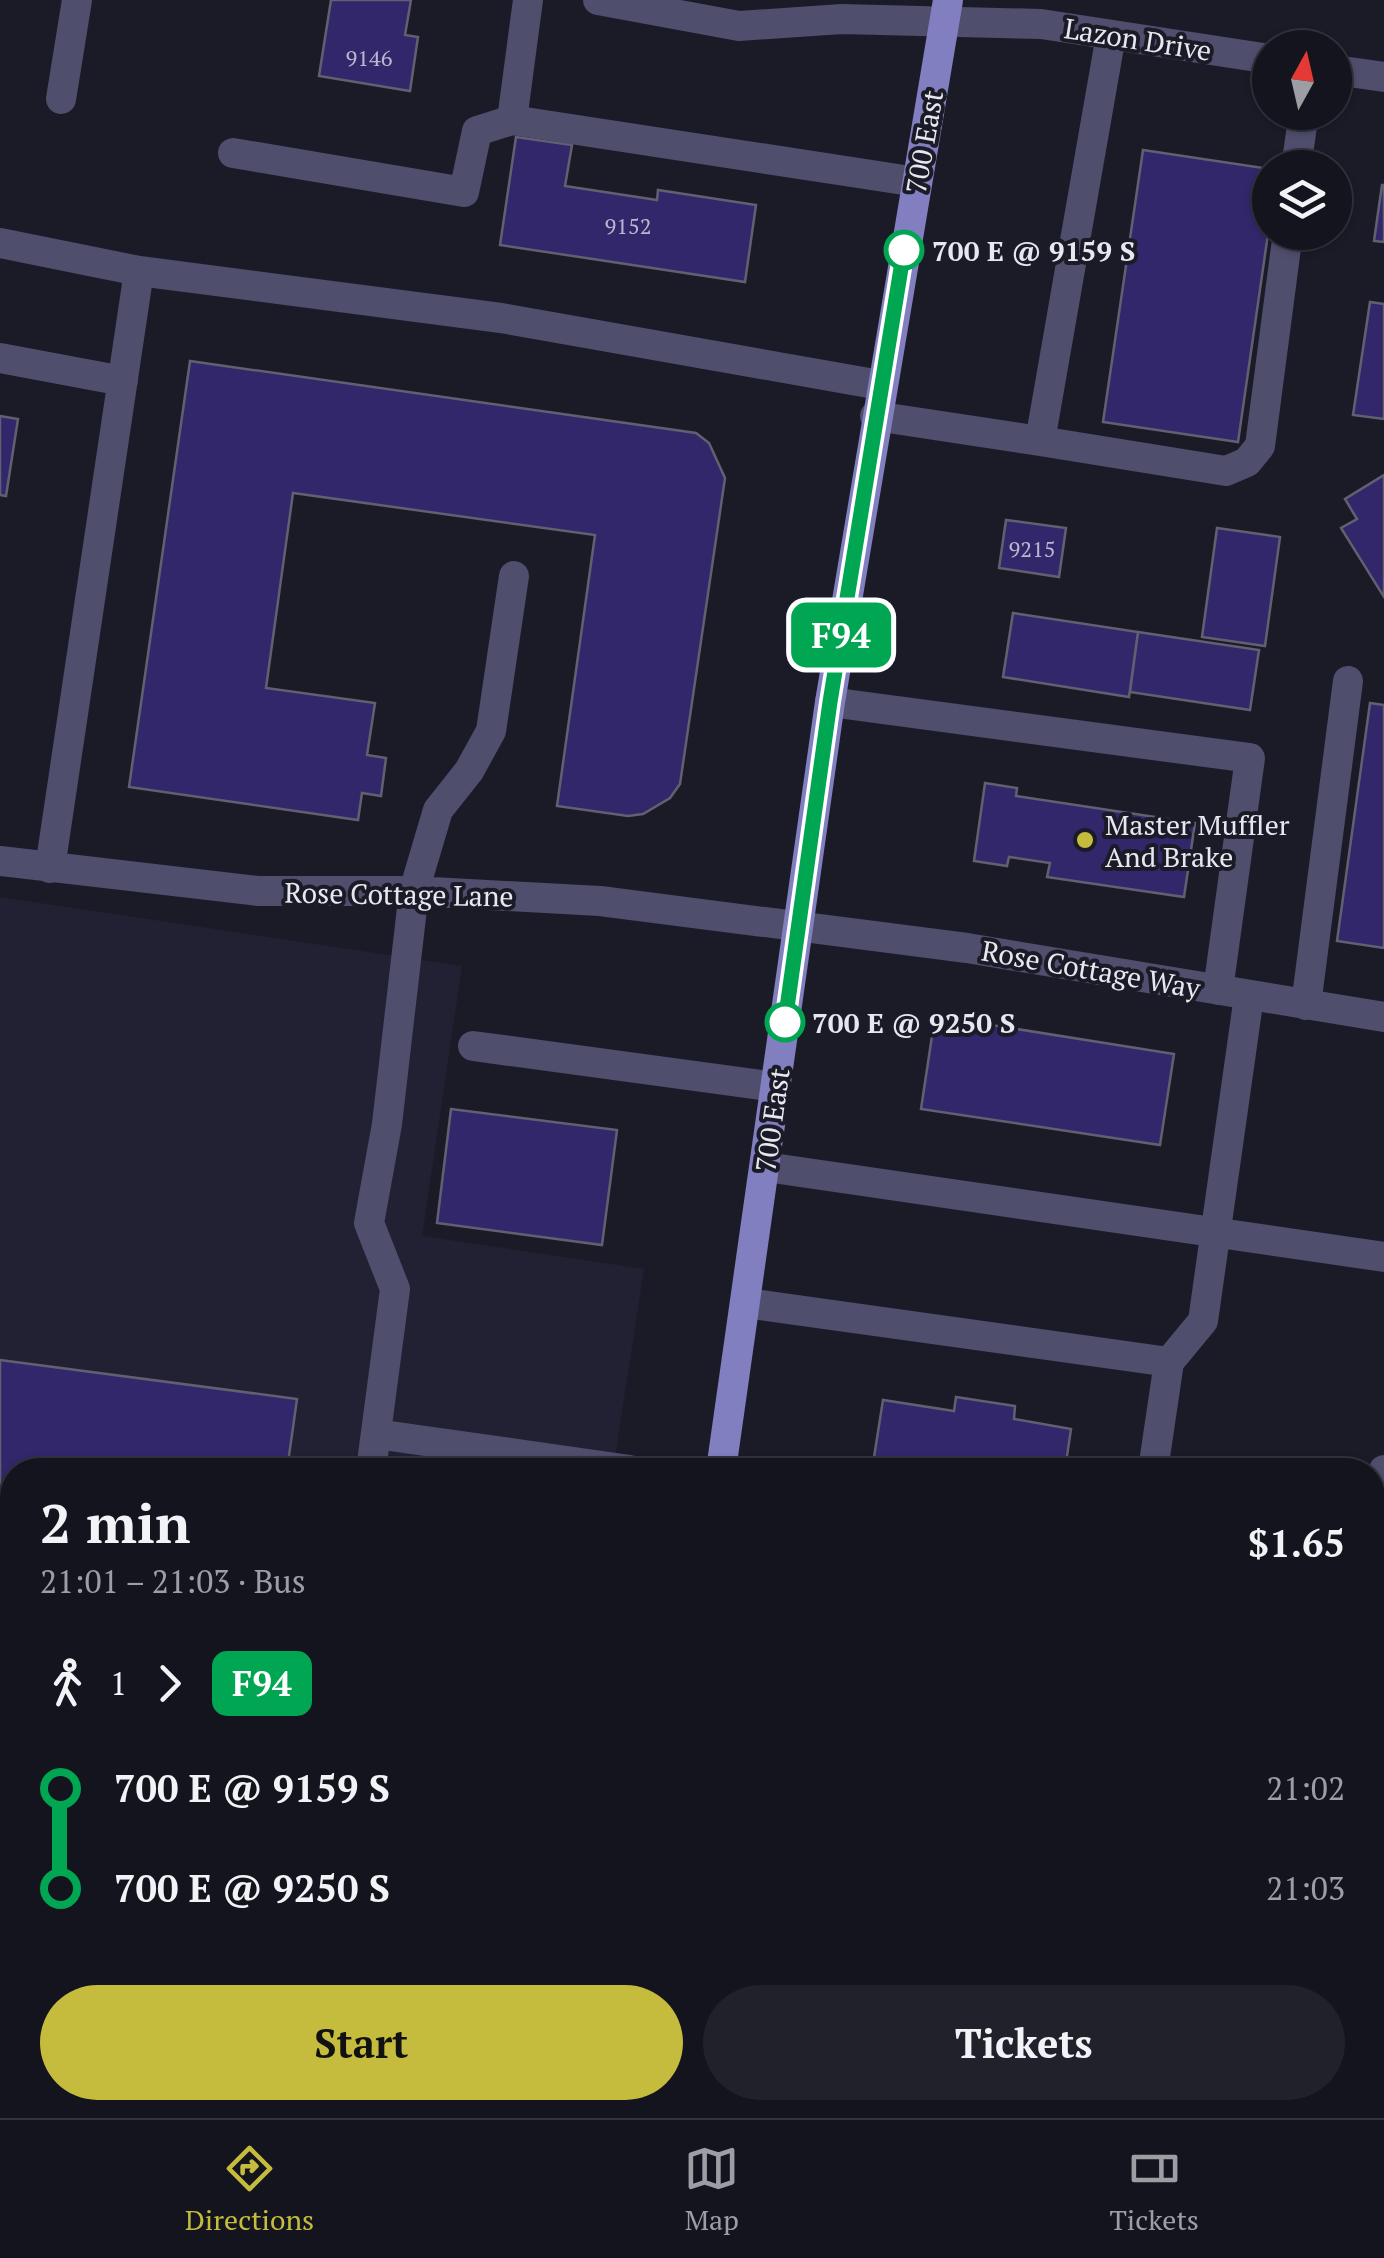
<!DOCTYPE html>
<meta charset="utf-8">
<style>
body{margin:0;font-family:"PT Serif",serif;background:#21212b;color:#f1f3f6;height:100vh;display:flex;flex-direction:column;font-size:38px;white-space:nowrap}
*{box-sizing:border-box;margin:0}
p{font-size:32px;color:#9d9ea4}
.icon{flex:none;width:55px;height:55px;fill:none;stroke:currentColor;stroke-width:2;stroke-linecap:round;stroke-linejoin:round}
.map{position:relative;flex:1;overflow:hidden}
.sheet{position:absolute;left:0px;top:1458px;width:1385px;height:662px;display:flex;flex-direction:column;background:#14141e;border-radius:40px 40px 0 0;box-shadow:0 2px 8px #0004,0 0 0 2px #33333c}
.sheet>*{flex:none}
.badge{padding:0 20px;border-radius:15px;font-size:35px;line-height:65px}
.needle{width:65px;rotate:8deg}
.buttons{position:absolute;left:1252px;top:30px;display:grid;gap:20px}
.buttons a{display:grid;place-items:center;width:100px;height:100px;border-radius:50%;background:#14141e;box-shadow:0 2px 8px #0004,0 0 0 2px #33333c;font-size:50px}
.map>.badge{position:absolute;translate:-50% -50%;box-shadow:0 0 0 5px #fff}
.legs{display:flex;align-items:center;gap:15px;height:110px;padding:0 40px;font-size:32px}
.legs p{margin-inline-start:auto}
.overview{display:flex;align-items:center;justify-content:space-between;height:170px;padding:0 40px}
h1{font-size:55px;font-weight:700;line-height:75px}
.primary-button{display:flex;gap:20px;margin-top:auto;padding:20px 40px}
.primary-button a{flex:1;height:115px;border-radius:60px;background:#c5bc3d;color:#111;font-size:40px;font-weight:700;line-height:115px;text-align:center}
.primary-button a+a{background:#21212b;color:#f1f3f6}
ul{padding:0 40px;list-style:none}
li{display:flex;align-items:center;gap:35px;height:100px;font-size:38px}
li i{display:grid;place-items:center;width:15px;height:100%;margin:0 12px;background:currentColor}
li i::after{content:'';width:25px;height:25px;margin:-12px;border:8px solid;border-radius:50%;background:#14141e}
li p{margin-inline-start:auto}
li:first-child i{background:linear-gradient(#0000 50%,currentColor 0)}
li:last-child i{background:linear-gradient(currentColor 50%,#0000 0)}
.tabs{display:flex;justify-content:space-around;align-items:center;height:140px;border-top:2px solid #33333c;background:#14141e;font-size:28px;color:#9d9ea4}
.tabs a{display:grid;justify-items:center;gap:5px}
.tabs .selected{color:#c5bc3d}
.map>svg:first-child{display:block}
.built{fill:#222134}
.building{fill:#32276b;stroke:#606070;stroke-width:2.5}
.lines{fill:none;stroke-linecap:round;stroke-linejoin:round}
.minor{stroke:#4f4e6d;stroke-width:30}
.major{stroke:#817fbf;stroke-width:30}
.line-1-casing{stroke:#fff;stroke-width:22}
.line-1{stroke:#00a651;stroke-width:15}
.stop-1-dot{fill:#fff;stroke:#00a651;stroke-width:5}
.poi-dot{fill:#c5bc3d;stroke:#1b1b28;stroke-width:4}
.labels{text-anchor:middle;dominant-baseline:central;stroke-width:8;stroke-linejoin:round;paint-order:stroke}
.number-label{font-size:22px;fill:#bab7cf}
.street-label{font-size:28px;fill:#e7e7f0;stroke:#1b1b28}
.stop-label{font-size:28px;font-weight:bold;fill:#e7e7f0;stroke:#1b1b28;text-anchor:start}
.poi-label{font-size:28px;fill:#e7e7f0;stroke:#1b1b28;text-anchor:start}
</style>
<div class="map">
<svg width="1384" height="2118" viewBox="0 0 1384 2118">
<rect width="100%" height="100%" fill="#1b1b28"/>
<path class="built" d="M0,897L462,966L422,1236L644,1269L613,1470H12V2108H518L516,2118H0Z"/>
<path class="building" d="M331,0H411L405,35L418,37L410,91L319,76Z
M516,137L572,145L565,186L657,200L658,190L756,205L745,282L500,245Z
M1143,150L1270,169V220L1238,442L1103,422Z
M1382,185H1384V242L1374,241Z
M1370,302L1384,304V419L1353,415Z
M190,361L696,433L709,443L725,478L680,784L670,798L643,814L628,816L557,806L595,535L293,493L266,688L375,703L367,755L386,758L381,796L362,793L358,820L129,787Z
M0,416L18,419L6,496L0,495Z
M1384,475V597L1341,528L1357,519L1345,499Z
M1006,520L1066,528L1059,577L999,568Z
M1217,528L1280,537L1265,646L1202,637Z
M1013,613L1138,632L1129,697L1003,677Z
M1138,632L1259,650L1250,710L1130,692Z
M1370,703L1384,705V948L1337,941Z
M985,783L1017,788L1016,796L1195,823L1184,897L1047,877L1050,863L1009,857L1007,866L974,861Z
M935,1016L1174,1054L1160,1145L921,1109Z
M451,1109L617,1130L602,1245L437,1223Z
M0,1360L297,1399L287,1470H12V1609L0,1608Z
M956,1397L1015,1406L1014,1419L1071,1429L1065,1470H872L883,1400L954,1411Z"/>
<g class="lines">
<path class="minor" d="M528,0L512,120L917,182
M598,0L739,26L842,19L1041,24L1270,59
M1111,35L1040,441L1226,471L1247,462L1260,446L1288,232
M1335,70L1384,77
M61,99L77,0
M233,153L464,192L477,131L512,120
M1296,168L1304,112
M0,243L139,271
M0,358L123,381
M875,416L1040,441
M830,702L1250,758L1218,990
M0,861L258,891H414L600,901L967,948L1384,1017
M50,868L139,271L501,318L880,385
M1306,1005L1348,681
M473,1046L776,1087
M766,1167L1384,1257
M746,1303L1169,1362L1153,1470
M1169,1362L1203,1321L1249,996
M376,1434L630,1470
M371,1470L395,1289L369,1223L387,1124L414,891L438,810L469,771L491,731L514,576
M1373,1538L1384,1470
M1372,1675L1384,1676
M0,1678L12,1680
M1372,1973L1384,1934
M480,2108L550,2118
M19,2118L20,2108
M183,2118L185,2108
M247,2118L249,2108
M1288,2118L1290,2108"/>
<path class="major" d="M721,1470L830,702L948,0
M628,2118L629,2108"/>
</g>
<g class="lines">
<g class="line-1-casing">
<path id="line-1" d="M785,1022L830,702L904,250"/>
</g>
<use href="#line-1" class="line-1"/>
</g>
<g class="stop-1-dot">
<circle cx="904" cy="250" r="18"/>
<circle cx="785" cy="1022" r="18"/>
</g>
<circle class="poi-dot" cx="1085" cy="840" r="10"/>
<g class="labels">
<g class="number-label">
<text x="369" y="57">9146</text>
<text x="628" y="225">9152</text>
<text x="1032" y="548">9215</text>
</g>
<g class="street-label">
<text transform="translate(1138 39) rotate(9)">Lazon Drive</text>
<text transform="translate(924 142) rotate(-80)">700 East</text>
<text transform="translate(399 894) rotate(1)">Rose Cottage Lane</text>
<text transform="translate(1091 969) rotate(10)">Rose Cottage Way</text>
<text transform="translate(772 1120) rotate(-82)">700 East</text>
</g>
<g class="stop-label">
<text x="932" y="250">700 E @ 9159 S</text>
<text x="812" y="1022">700 E @ 9250 S</text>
</g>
<g class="poi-label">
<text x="1105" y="824">Master Muffler<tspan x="1105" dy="32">And Brake</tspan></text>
</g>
</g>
</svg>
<div class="buttons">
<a><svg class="needle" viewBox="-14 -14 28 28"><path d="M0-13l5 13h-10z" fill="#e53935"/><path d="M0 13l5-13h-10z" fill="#9d9ea4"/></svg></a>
<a><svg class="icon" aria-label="layers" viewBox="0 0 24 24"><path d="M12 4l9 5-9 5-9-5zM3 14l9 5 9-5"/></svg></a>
</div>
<b class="badge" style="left:841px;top:635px;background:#00a651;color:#fff">F94</b>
<section class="sheet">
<div class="overview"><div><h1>2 min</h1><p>21:01 – 21:03 · Bus</p></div><b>$1.65</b></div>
<div class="legs"><svg class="icon" aria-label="walk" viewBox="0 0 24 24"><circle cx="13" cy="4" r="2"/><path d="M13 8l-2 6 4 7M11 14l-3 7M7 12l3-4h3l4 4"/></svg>1<svg class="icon" aria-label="forward" viewBox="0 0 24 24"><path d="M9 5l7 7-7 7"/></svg><b class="badge" style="background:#00a651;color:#fff">F94</b></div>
<ul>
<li><i style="color:#00a651"></i><b>700 E @ 9159 S</b><p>21:02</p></li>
<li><i style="color:#00a651"></i><b>700 E @ 9250 S</b><p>21:03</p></li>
</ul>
<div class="primary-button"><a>Start</a><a>Tickets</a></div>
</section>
</div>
<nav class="tabs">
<a class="selected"><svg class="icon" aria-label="directions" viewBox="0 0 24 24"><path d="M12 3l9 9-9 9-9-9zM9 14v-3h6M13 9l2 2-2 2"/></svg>Directions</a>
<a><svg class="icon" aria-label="map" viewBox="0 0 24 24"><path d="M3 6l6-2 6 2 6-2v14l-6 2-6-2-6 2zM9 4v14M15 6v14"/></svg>Map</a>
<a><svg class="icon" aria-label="tickets" viewBox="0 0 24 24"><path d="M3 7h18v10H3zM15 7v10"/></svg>Tickets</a>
</nav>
